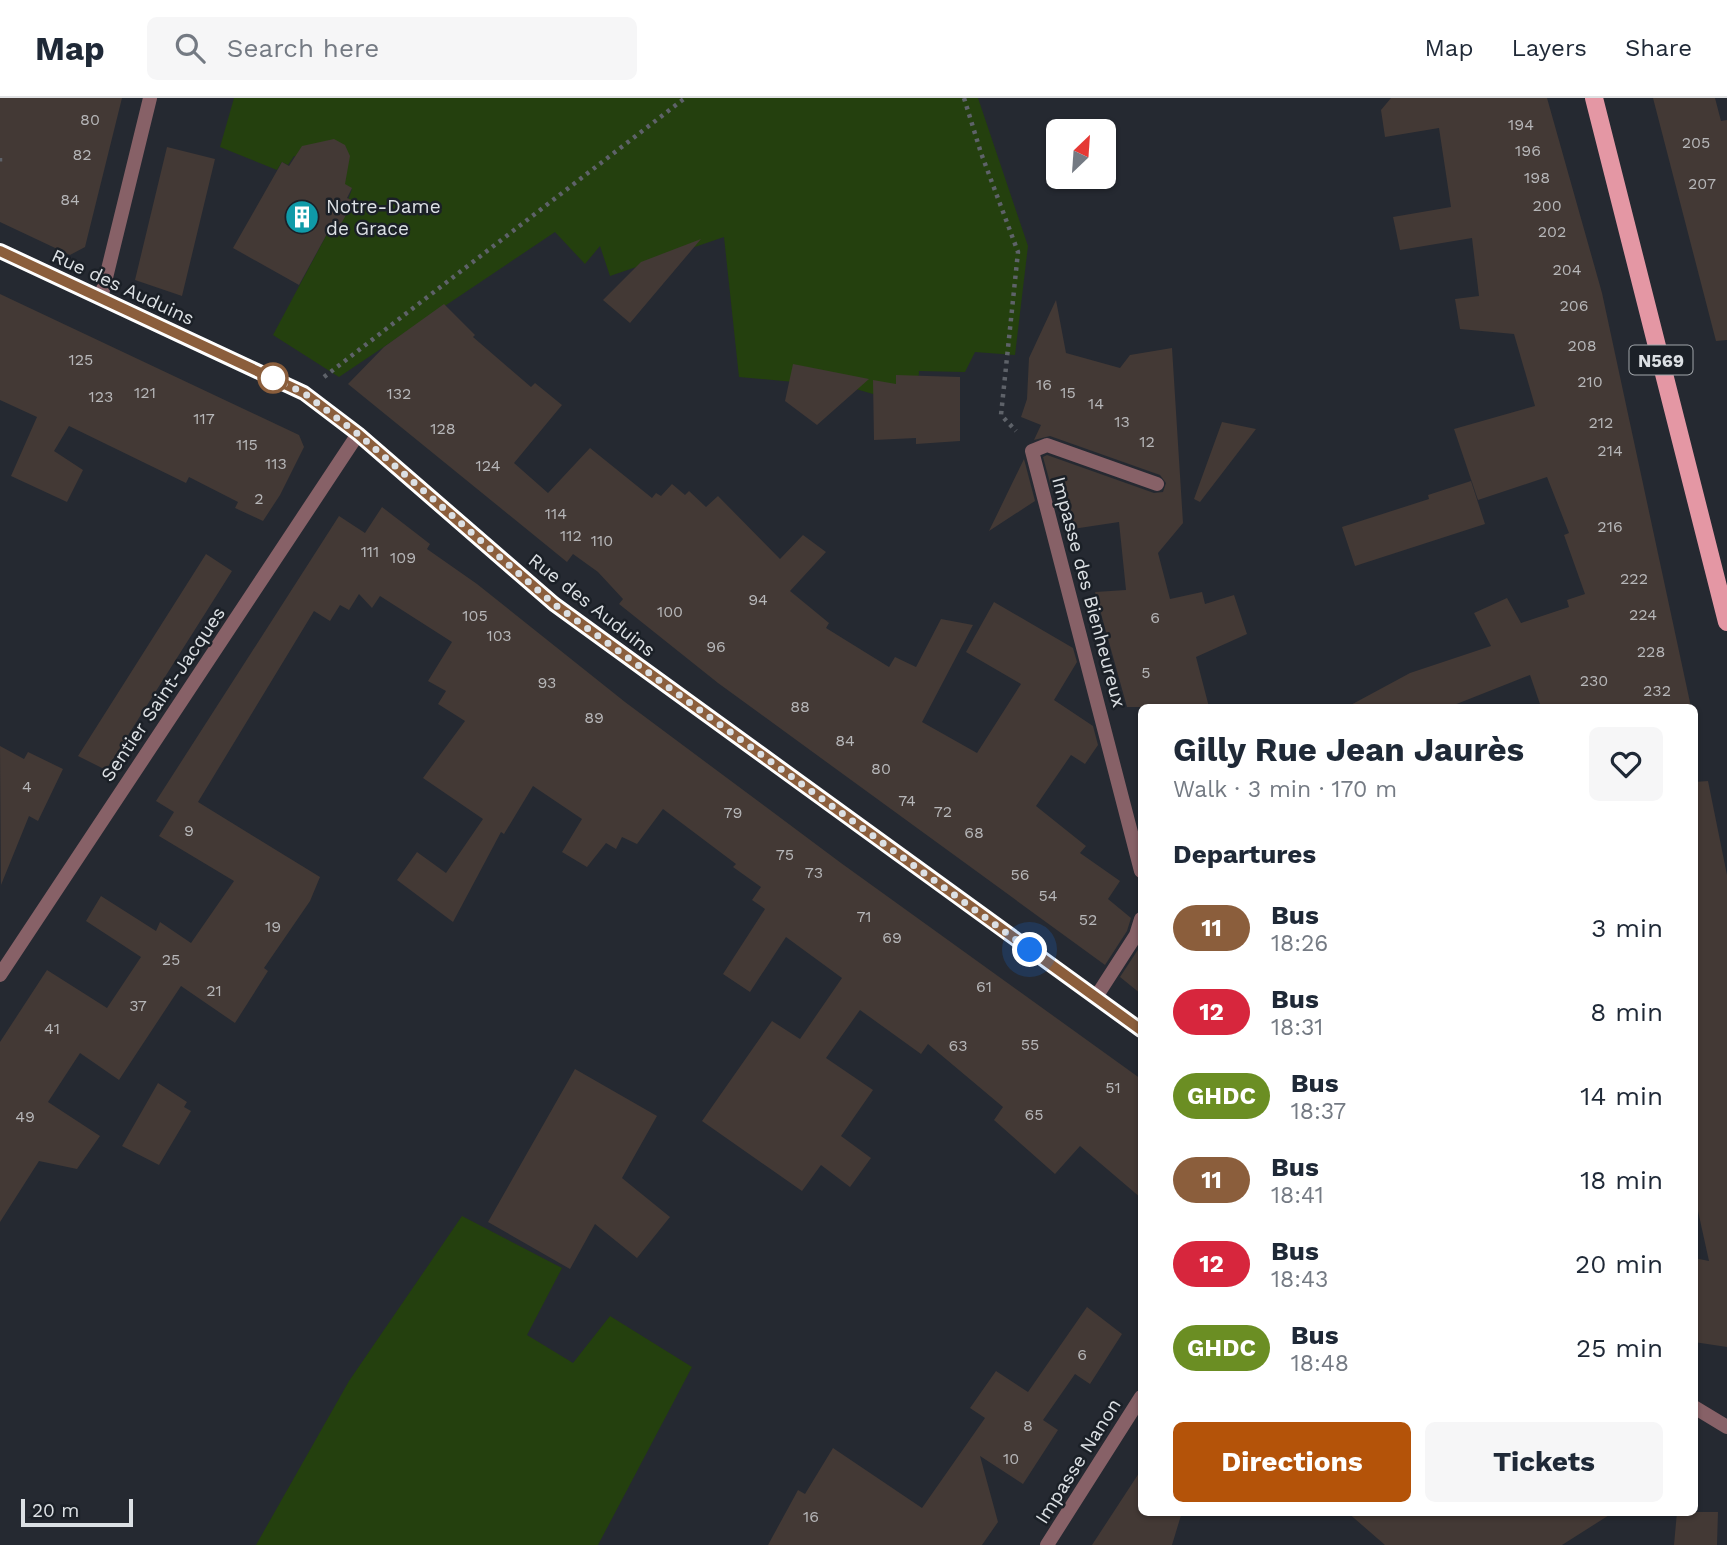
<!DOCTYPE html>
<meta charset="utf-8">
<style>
body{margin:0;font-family:"Work Sans",sans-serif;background:#f6f6f7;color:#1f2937;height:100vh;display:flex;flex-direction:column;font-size:26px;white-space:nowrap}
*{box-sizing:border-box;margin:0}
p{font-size:23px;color:#747a83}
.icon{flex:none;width:38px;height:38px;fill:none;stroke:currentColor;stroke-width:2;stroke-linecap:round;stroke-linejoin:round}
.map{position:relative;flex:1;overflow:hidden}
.panel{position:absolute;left:1138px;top:606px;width:560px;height:812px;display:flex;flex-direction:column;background:#fff;border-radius:10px;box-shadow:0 2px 5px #0004}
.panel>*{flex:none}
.badge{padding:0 14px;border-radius:23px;font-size:24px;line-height:46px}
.needle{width:46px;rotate:25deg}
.buttons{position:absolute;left:1046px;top:21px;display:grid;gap:14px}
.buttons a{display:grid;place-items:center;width:70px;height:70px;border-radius:10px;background:#fff;box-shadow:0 2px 5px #0004;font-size:35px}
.scale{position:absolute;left:21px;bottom:18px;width:112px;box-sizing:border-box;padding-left:7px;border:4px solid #dce0e4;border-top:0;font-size:19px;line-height:24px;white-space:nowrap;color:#dce0e4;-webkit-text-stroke:5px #1b2027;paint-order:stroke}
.you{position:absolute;width:35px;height:35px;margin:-18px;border:5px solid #fff;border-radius:50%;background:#1a73e8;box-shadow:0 0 0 10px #1a73e833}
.map>.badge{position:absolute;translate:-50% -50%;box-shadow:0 0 0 4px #fff}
h2{padding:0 35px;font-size:26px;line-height:63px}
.round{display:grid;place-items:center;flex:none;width:74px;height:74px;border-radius:10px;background:#f6f6f7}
.head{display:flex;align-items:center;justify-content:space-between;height:119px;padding:0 35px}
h1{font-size:33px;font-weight:700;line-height:52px}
.action{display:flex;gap:14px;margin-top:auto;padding:14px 35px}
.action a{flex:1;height:80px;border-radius:10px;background:#b45309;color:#fff;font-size:28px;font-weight:700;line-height:80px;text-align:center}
.action a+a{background:#f6f6f7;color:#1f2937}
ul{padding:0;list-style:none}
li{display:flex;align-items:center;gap:21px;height:84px;padding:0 35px}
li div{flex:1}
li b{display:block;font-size:26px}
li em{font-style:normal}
li .badge{min-width:77px;font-weight:700;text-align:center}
header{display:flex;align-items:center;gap:42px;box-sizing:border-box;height:98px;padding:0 35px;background:#fff;border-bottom:2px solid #e0e1e3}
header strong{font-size:33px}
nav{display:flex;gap:38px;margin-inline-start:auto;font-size:24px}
.search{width:490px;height:63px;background:#f6f6f7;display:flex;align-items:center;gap:18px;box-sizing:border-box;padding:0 24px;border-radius:10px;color:#747a83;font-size:26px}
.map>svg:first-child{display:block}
.green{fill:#24400e}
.building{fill:#433935}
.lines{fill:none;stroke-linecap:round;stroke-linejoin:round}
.path{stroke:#5e6269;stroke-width:4.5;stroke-dasharray:3.5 5;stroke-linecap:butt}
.minor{stroke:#876167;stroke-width:14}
.tertiary{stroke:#876167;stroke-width:14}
.primary{stroke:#e497a4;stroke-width:18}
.line-casing{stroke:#fff;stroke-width:16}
.line{stroke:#8b5e3c;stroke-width:10}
.walk{stroke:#dce0e4;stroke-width:7;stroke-dasharray:0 12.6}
.stop-dot{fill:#fff;stroke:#8b5e3c;stroke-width:3.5}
.labels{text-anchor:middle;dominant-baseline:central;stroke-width:5;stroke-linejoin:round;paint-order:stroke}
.number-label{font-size:16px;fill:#b6b6b8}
.shield{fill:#1b2027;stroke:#a2a6ab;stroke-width:2}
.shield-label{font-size:18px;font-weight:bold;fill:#dce0e4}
.poi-label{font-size:19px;fill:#dce0e4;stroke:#1b2027;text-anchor:start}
.street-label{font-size:19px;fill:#dce0e4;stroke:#1b2027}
</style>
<header>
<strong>Map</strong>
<div class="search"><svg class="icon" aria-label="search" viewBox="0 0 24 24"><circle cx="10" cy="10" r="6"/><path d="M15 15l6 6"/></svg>Search here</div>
<nav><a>Map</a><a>Layers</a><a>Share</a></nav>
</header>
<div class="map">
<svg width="1727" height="1447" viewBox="0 0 1727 1447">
<rect width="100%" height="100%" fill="#252931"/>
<path class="green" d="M234,0H978L1028,148L1015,257L975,254L965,274L919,273L918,287L873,296L849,289L739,279L724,139L610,178L600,148L585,166L555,134L339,279L273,237L328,134L335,137L352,91L294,58L288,67L282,64L277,72L220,49Z
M462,1118L562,1170L527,1237L573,1265L610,1218L692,1269L598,1447H256L349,1283Z"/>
<path class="building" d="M0,0H122L85,149L70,157L0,124Z
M1391,0H1547L1602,195L1691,609H1541L1530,577L1449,609H1347L1410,575L1491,548L1474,515L1507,500L1521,525L1569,509L1567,502L1585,496L1564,437L1569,435L1547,379L1478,402L1454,331L1535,308L1514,236L1460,231L1455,201L1479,198L1472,140L1400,152L1393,119L1451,109L1439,30L1385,39L1381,12Z
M1653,0H1715L1721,23L1727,22V242L1716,243Z
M334,41L345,47L350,58L345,86L352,90L347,100L354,103L334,138L328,134L299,187L233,150L282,64L289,68L302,48Z
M167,49L215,61L182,198L135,182Z
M701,141L630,225L603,202L641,164Z
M0,196L299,337L304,349L280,397L263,423L235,410L238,404L189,379L186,385L69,328L54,353L83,372L67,404L11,378L37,319L0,302Z
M1056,202L1066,255L1120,270L1130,257L1172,250L1183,425L1158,455L1170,501L1202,494L1205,506L1234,497L1247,536L1196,559L1209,609H1127L1095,494L1126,492L1119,424L1066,432L1061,387L1052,392L1043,359L1047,357L1154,395L1163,394L1166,385L1160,377L1050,338L1034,342L1041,327L1021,319L1027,301L1029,260Z
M444,206L475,237L473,239L531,289L535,285L562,307L514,365L548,395L590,350L652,400L656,395L661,398L672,386L685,397L689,393L706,409L718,398L780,461L803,437L826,454L790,493L829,525L826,530L889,569L895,559L916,569L941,521L973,527L922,624L977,655L1021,586L966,554L994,504L1073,550L1077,564L1054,602L1093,628L1098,647L1085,666L1071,657L1036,708L1086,748L1080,755L1120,783L1108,801L1131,820L1127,833L1105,867L718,585L619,506L623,501L598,474L573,456L567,464L348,286L384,249Z
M793,266L869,281L817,327L785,303Z
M896,277L960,279V343L916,346V340L874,342L873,282L896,286Z
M1222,324L1256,331L1200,404L1194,401Z
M1024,361L1035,403L989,433Z
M1471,383L1485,426L1355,468L1342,429L1429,401L1428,397Z
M382,409L430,446L427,451L477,486L625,604L841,765L1141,981V1100L1080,1048L1055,1076L994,1022L1003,1009L928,946L921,956L860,912L826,960L873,992L841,1038L871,1060L850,1089L821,1067L802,1093L702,1023L772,923L800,941L842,880L786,839L750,894L723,876L765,811L752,802L761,789L733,769L736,766L663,711L637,746L622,739L616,751L606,745L587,769L562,754L582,721L533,688L504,736L501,734L453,824L397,782L417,754L446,775L483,721L423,680L465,623L438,606L446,593L428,583L452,544L380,498L372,510L359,496L349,512L340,507L330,523L314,513L198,704L320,779L310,803L264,870L268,873L235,925L181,888L119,982L80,955L48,1004L100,1038L77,1071L39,1063L0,1124V944L47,872L107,910L141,859L86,823L101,798L156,833L160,824L191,845L234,783L159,738L174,714L156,703L339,418L365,435Z
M206,456L232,473L106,672L78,658Z
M0,648L24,661L28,654L63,671L38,723L29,718L1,787Z
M1708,683L1727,777V1249L1694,1244V1160L1709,1163L1694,1095V684Z
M1141,847V896L1120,879Z
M575,971L657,1018L622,1080L670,1119L637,1160L595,1126L570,1171L488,1124Z
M158,985L187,1004L184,1009L191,1013L159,1067L122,1048Z
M1087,1209L1122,1236L1090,1286L1075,1276L1043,1322L1058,1332L1023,1386L980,1358L998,1424L982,1447H768L798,1392L805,1396L833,1350L922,1410L985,1320L970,1310L996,1273L1028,1294Z
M1141,1372V1414H1182L1172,1447H1092Z
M1347,1414H1614L1562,1447H1385Z
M1677,1414H1718L1717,1447H1674Z"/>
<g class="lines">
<path class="path" d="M964,0L981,55L1018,154L1001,317L1016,333
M0,60V67
M324,279L685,0"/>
<path class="minor" d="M101,200L150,0
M1141,773L1032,353L1047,347L1157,386
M0,877L358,336
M1096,899L1136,837L1141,821
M1047,1447L1141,1299"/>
<path class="tertiary" d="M0,153L304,295L358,336L554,506L1141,932
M1694,1309L1727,1329"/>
<path class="primary" d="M1594,0L1727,524"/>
</g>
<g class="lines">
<g class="line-casing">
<path id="line" d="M0,153L304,295L358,336L554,506L1141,932"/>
</g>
<use href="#line" class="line"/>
<path class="walk" d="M273,280L304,295L358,336L554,506L1030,852"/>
</g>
<defs>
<g id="building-disc" transform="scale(1.75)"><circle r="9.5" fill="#0f9aa8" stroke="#1b2027"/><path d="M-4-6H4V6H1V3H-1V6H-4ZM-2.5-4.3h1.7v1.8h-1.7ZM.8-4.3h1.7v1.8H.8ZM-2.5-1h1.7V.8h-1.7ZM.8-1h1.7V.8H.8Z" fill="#fff"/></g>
</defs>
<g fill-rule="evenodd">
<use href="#building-disc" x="302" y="119"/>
</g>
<circle class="stop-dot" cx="273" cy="280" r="14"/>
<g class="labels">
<g class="number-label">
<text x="90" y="21">80</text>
<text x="1521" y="26">194</text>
<text x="1696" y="44">205</text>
<text x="1528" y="52">196</text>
<text x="82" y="56">82</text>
<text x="1537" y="79">198</text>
<text x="1702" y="85">207</text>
<text x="70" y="101">84</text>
<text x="1547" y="107">200</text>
<text x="1552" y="133">202</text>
<text x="1567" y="171">204</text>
<text x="1574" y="207">206</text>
<text x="1582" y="247">208</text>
<text x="81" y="261">125</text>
<text x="1590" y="283">210</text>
<text x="1044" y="286">16</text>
<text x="145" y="294">121</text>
<text x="1068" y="294">15</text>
<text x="399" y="295">132</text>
<text x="101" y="298">123</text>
<text x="1096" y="305">14</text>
<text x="204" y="320">117</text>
<text x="1122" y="323">13</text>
<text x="1601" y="324">212</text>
<text x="443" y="330">128</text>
<text x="1147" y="343">12</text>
<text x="247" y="346">115</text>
<text x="1610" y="352">214</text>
<text x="276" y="365">113</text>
<text x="488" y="367">124</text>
<text x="259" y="400">2</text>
<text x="556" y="415">114</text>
<text x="1610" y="428">216</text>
<text x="571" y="437">112</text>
<text x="602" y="442">110</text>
<text x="370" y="453">111</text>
<text x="403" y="459">109</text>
<text x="1634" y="480">222</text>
<text x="758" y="501">94</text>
<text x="670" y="513">100</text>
<text x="1643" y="516">224</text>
<text x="475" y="517">105</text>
<text x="1155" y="519">6</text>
<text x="499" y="537">103</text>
<text x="716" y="548">96</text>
<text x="1651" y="553">228</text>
<text x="1146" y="574">5</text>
<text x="1594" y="582">230</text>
<text x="547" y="584">93</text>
<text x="1657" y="592">232</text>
<text x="800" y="608">88</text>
<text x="594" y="619">89</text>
<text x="845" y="642">84</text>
<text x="881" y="670">80</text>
<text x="27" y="688">4</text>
<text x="907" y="702">74</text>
<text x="943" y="713">72</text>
<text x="733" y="714">79</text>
<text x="189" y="732">9</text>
<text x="974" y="734">68</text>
<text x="785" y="756">75</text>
<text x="814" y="774">73</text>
<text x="1020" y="776">56</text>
<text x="1048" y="797">54</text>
<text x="864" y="818">71</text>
<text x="1088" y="821">52</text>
<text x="273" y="828">19</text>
<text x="892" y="839">69</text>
<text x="171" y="861">25</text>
<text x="984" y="888">61</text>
<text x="214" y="892">21</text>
<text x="138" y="907">37</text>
<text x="52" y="930">41</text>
<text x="1030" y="946">55</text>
<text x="958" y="947">63</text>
<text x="1113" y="989">51</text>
<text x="1034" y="1016">65</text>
<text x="25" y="1018">49</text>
<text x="1082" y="1256">6</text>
<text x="1028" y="1327">8</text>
<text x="1011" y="1360">10</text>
<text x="811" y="1418">16</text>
</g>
<rect class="shield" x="1629.5" y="247.5" width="63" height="29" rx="5"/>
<g class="shield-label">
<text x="1661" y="262">N569</text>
</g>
<g class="poi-label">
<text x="326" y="108">Notre-Dame<tspan x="326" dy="22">de Grace</tspan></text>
</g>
<g class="street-label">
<text transform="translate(123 189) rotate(25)">Rue des Auduins</text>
<text transform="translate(1089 494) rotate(75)">Impasse des Bienheureux</text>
<text transform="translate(592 507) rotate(38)">Rue des Auduins</text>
<text transform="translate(163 596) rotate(-56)">Sentier Saint-Jacques</text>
<text transform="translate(1078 1363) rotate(-58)">Impasse Nanon</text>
</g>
</g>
</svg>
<div class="buttons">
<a><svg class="needle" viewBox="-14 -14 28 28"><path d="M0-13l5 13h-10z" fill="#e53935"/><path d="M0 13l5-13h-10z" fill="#747a83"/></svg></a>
</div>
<div class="scale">20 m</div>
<div class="you" style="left:1030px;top:852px"></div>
<section class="panel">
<div class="head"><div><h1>Gilly Rue Jean Jaurès</h1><p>Walk · 3 min · 170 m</p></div><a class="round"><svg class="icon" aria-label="heart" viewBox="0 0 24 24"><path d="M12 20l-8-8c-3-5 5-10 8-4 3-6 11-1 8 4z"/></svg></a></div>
<h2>Departures</h2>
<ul>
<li><span class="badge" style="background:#8b5e3c;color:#fff">11</span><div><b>Bus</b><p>18:26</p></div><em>3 min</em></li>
<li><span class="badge" style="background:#d7263d;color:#fff">12</span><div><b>Bus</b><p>18:31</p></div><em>8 min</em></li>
<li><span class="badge" style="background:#6b8e23;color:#fff">GHDC</span><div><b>Bus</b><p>18:37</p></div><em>14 min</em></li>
<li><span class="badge" style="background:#8b5e3c;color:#fff">11</span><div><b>Bus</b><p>18:41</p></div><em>18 min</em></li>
<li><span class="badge" style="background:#d7263d;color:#fff">12</span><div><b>Bus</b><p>18:43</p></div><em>20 min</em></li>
<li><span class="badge" style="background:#6b8e23;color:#fff">GHDC</span><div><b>Bus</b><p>18:48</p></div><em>25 min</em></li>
</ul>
<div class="action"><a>Directions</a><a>Tickets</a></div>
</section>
</div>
